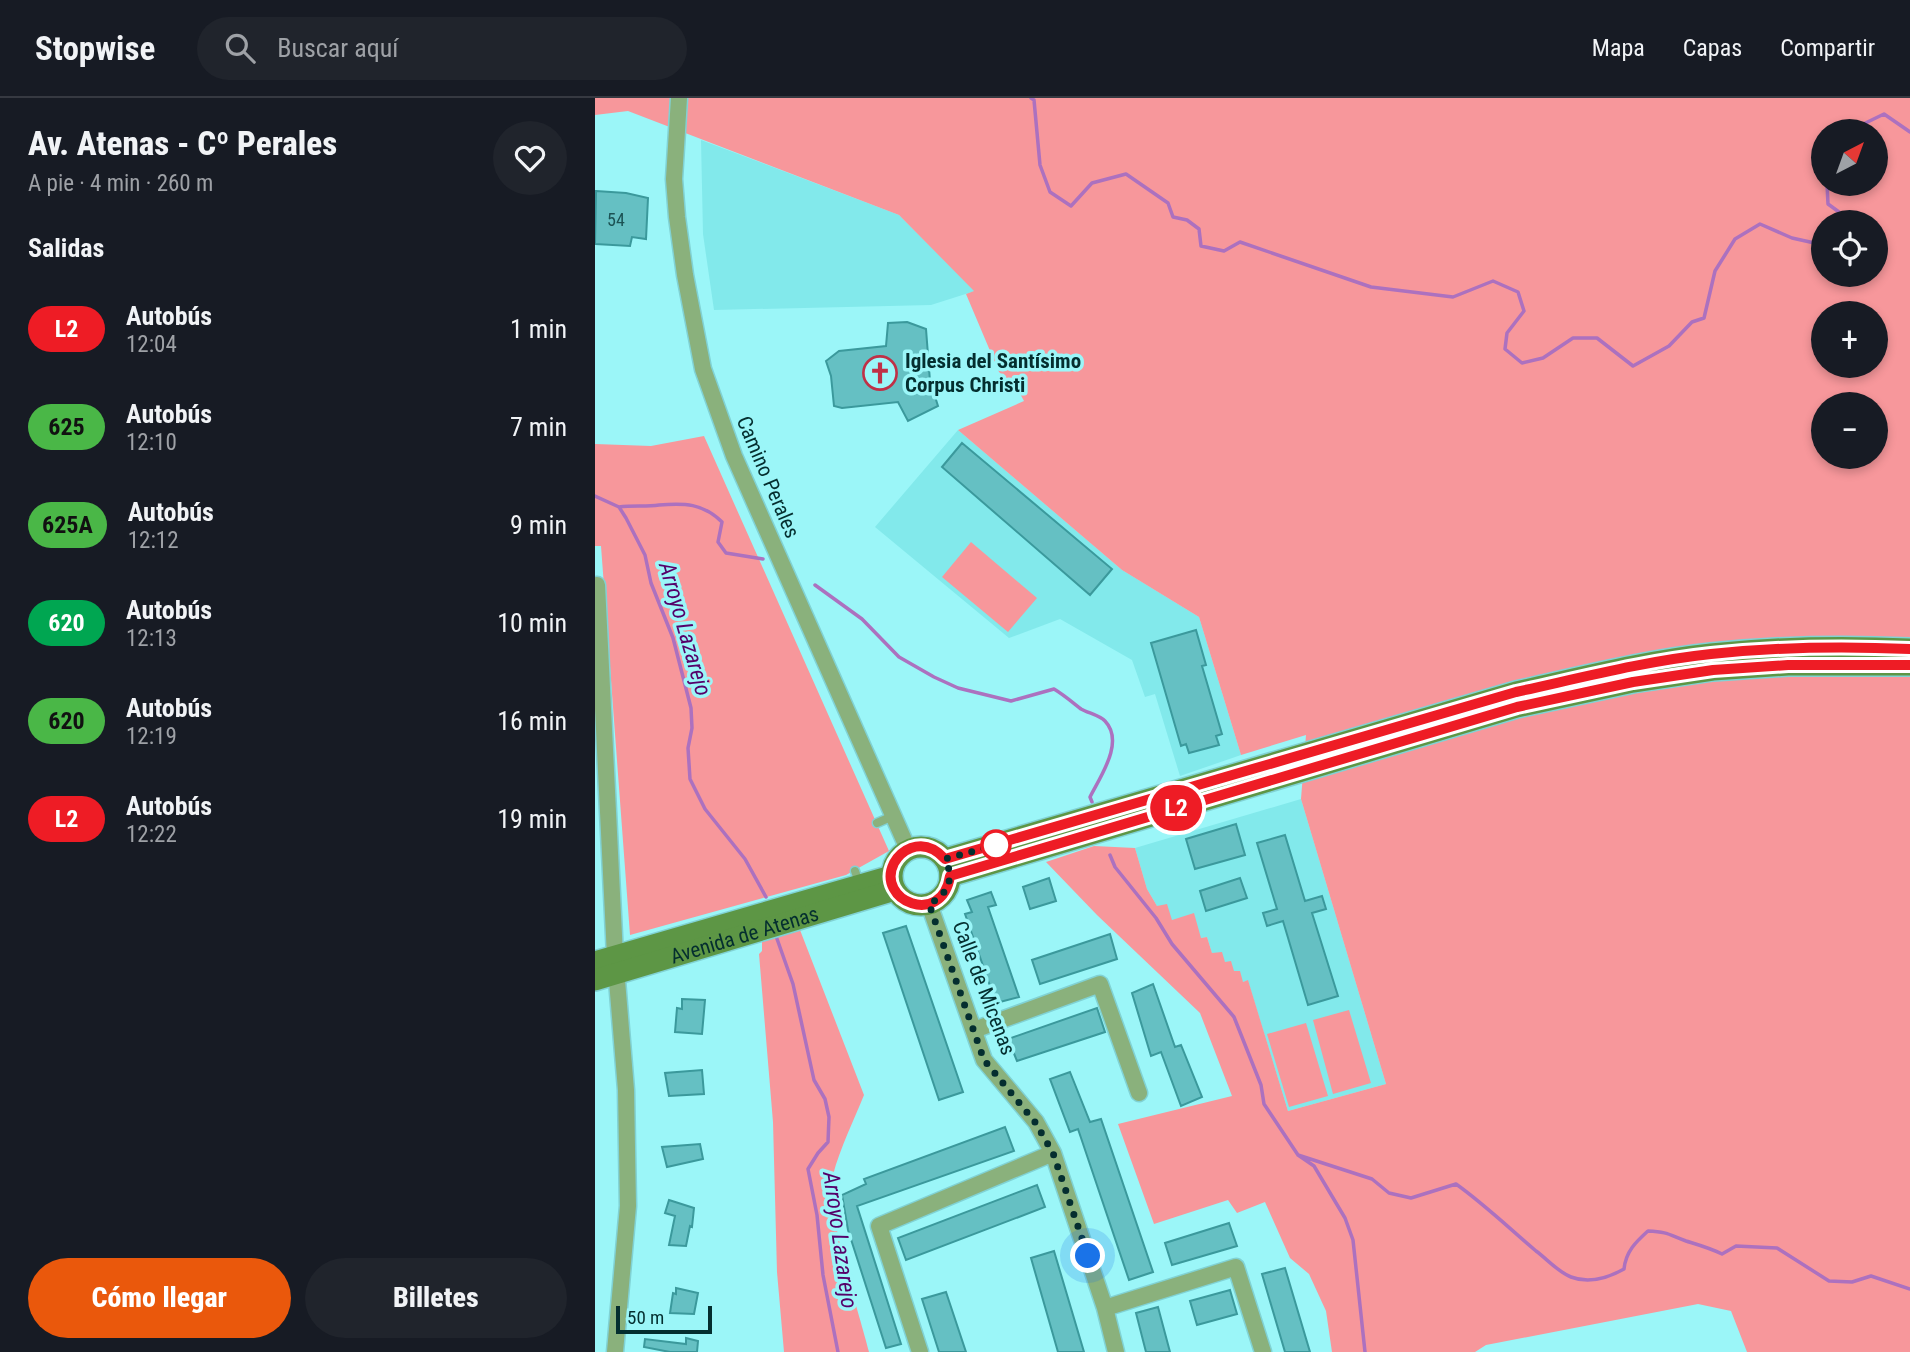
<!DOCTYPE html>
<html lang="es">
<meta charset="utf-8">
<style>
body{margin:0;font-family:"Roboto Condensed",sans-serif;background:#20242c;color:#f1f3f6;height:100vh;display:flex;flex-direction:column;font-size:26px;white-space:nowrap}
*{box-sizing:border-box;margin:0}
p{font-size:23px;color:#9ea1a6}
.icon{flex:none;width:38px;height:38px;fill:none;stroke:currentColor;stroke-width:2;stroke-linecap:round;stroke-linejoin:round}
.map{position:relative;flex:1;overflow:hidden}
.details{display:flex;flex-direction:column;background:#171b24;width:595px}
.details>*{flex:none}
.badge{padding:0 14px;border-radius:23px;font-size:24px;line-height:46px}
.needle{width:46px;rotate:41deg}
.buttons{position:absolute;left:1216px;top:21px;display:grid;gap:14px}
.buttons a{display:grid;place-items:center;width:77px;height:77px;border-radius:50%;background:#171b24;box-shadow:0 4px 10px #0003;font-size:35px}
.scale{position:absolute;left:21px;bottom:18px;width:96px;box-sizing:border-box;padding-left:7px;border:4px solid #042e2f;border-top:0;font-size:19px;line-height:24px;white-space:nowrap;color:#042e2f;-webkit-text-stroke:5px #9bf6f8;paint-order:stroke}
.you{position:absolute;width:35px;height:35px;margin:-18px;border:5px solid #fff;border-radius:50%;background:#1a73e8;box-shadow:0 0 0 10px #1a73e833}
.map>.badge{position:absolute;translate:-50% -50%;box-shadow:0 0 0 4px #fff}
h2{padding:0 28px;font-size:26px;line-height:63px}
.round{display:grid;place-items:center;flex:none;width:74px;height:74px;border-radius:37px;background:#20242c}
.summary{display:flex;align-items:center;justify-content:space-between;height:119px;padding:0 28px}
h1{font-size:33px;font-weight:800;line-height:52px}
.cta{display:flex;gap:14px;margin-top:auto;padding:14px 28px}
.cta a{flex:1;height:80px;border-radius:42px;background:#ea580c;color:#fff;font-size:28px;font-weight:800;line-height:80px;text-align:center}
.cta a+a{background:#20242c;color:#f1f3f6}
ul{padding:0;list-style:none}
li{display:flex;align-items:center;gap:21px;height:98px;padding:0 28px}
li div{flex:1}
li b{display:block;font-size:26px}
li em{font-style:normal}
li .badge{min-width:77px;font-weight:700;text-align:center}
header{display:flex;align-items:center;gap:42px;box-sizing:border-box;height:98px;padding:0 35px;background:#171b24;border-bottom:2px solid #363941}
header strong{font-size:33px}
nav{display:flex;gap:38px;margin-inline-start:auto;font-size:24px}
.search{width:490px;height:63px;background:#20242c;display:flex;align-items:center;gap:18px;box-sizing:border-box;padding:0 24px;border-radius:38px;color:#9ea1a6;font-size:26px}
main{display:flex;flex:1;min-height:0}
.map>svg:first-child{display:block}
.built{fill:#82e9eb}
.green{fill:#f7979b;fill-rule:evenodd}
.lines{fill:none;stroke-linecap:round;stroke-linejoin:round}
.stream{stroke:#ac71bf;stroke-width:3.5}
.building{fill:#65c0c3;stroke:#3b999c;stroke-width:2}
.lane-casing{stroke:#80d2d4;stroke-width:11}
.street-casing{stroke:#80d2d4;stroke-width:19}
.secondary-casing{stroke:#80d2d4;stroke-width:24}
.lane{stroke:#8ab17c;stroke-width:8}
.street{stroke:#8ab17c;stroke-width:16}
.secondary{stroke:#5d9645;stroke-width:21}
.line-casing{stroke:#fff;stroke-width:16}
.line{stroke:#ee1c25;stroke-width:10}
.walk{stroke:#042e2f;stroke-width:7;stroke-dasharray:0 12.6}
.stop-dot{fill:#fff;stroke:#ee1c25;stroke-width:3.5}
.labels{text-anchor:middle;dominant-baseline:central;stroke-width:7;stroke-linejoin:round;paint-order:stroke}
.number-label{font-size:18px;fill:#1c5254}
.poi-label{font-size:21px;font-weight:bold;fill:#042e2f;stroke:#9bf6f8;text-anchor:start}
.street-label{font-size:21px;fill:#042e2f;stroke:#9bf6f8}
.water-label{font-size:23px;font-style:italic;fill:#550169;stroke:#9bf6f8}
</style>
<header>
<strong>Stopwise</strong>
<div class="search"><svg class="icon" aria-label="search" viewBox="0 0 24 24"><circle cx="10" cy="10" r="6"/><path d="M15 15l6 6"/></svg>Buscar aquí</div>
<nav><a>Mapa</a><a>Capas</a><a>Compartir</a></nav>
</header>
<main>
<section class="details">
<div class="summary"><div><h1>Av. Atenas - Cº Perales</h1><p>A pie · 4 min · 260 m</p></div><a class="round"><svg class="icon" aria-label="heart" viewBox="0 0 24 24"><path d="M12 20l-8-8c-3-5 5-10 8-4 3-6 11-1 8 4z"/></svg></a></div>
<h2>Salidas</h2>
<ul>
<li><span class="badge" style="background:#ee1c25;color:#fff">L2</span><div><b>Autobús</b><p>12:04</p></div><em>1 min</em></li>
<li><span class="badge" style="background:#4ab747;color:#111">625</span><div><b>Autobús</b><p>12:10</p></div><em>7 min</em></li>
<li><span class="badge" style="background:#4ab747;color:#111">625A</span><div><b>Autobús</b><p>12:12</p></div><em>9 min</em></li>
<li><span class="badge" style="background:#00a651;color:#fff">620</span><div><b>Autobús</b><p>12:13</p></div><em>10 min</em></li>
<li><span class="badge" style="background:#4ab747;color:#111">620</span><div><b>Autobús</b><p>12:19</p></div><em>16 min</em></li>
<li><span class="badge" style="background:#ee1c25;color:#fff">L2</span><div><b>Autobús</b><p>12:22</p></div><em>19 min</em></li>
</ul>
<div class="cta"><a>Cómo llegar</a><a>Billetes</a></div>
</section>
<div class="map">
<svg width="1315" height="1254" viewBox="0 0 1315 1254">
<rect width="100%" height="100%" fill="#9bf6f8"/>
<path class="built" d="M106,42L304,117L380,193L336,207L119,212L108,136Z
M363,332L527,472L604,519L646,657L585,678L560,596L550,599L537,562L465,521L414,540L280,429Z
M706,701L791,986L693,1013L653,883L648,884L630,864L617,855L612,839L606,840L577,822L562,808L552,791L540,750Z"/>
<path class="green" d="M0,0H1315V1254H1152L1136,1213L1103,1206L891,1247L880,1254H737L731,1213L714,1176L695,1160L670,1104L642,1115L633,1102L559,1126L523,1026L637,998L605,915L502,817L451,764L499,748L540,750L552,791L562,808L572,806L577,822L599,815L606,840L612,839L617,855L627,854L630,864L636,863L639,873H645L648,884L653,882L693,1013L791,986L706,701L711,637L646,657L604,519L527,472L363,332L429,303L423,292L404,274L371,196L379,193L304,117L33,13L0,17ZM1228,33H1281V86H1228ZM1228,124H1281V177H1228ZM1228,215H1281V268H1228ZM1228,306H1281V359H1228Z
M109,338L294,753L251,777L35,837L6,448H0V346L56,348Z
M376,444L442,500L413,534L347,479Z
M205,832L269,997C259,1022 245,1050 238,1077C230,1112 264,1214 274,1254H189L182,1174L178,1024L164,856L167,853V843Z
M754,912L776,985L738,996L718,922Z
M711,925L733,998L694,1009L672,936Z"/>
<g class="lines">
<path class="stream" d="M436,0L439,2L445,67L455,94L476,108L497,85L531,76L573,105L578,119L592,122L604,131L606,148L629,153L645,144L776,189L858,199L898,183L923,194L929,213L912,235L910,251L927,265L948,260L978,240H1002L1038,268L1074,248L1097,224L1109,220L1120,173L1140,141L1165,126L1197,140L1224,146L1228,143
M1254,33L1289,16L1315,34
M1232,86L1233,106L1244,114L1242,124
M0,398L24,409L31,420L50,457L56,485L78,540L96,610L97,630L93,650L95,681L110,711L150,761L171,799
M24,409C38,407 51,409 64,407C89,405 108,405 127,424L123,444L131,455L168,461
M220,487L267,521L304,559L339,579L363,590L416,603L459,591C469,597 477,604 486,611C493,615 504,617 510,623C530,644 505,679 495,699L497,704
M515,757L520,769L561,820L577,846L639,919L666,987L669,1006L703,1057L719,1068L750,1120L758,1142L770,1254
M181,838L198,886L219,982L230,1001L234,1019L233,1044L223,1055L213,1071L222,1117L228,1177L243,1254
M703,1057L777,1081L794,1095L816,1100L861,1086C889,1106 914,1130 941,1153C952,1161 963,1174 976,1179C994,1186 1013,1180 1029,1171C1031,1153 1041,1144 1053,1133C1074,1134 1074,1137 1091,1143C1104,1147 1115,1150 1127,1156L1141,1148L1182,1150L1234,1183L1257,1184L1276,1178L1315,1191"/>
</g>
<path class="building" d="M1,93L31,95L53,100L51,141L37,139L35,148L0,146Z
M312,224L331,231L335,283L343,308L313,323L303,304L247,310L239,308L236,278L231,263L244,253L291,248L293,225Z
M367,345L517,471L495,497L347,369Z
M601,532L611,567L607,568L627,636L621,638L624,647L594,655L591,646L586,648L556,545Z
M641,726L650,757L600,771L591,741Z
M690,737L710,803L727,798L731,811L717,815L743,898L713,907L688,823L672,828L668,815L682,811L662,745Z
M454,780L461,803L435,811L428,789Z
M645,780L652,800L611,813L605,793Z
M396,794L401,807L393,809L424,899L401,905L370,816L377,814L372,802Z
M311,828L368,994L344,1002L288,835Z
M515,836L522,861L445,886L437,862Z
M558,886L580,949L586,947L607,999L586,1008L566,954L556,958L537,895Z
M87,901L110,902L107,936L80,934L82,910L87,911Z
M502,910L510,934L422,963L413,941Z
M107,972L109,996L74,998L70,975Z
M475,974L495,1024L506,1021L558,1174L534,1182L483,1031L475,1034L455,981Z
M410,1029L419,1053L262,1108L306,1246L291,1250L253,1132L247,1097L271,1086L269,1081Z
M105,1046L108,1061L72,1069L67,1049Z
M442,1087L450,1109L311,1162L303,1140Z
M74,1102L99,1110L97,1129L95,1128L91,1148L74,1147L80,1118L70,1115Z
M634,1125L642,1148L577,1167L570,1145Z
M459,1153L489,1254H463L436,1160Z
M690,1170L715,1254H690L667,1176Z
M81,1190L103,1195L99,1216L75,1215L78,1195L81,1196Z
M635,1192L642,1216L602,1227L595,1203Z
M351,1194L371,1254H344L327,1201Z
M563,1209L575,1254H551L541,1215Z
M91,1240L103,1243L102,1254H75L49,1249L50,1241L91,1246Z"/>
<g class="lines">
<g class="lane-casing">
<path id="lane" d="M282,725L298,718
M260,773L265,787"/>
</g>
<g class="street-casing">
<path id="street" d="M84,0L79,81L82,119L90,177L108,271L139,358L313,751
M2,487L20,858L31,992L33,1108L20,1254
M334,806L389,962L441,1024L458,1055L510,1210L521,1254
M379,932L505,886L544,995
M510,1210L641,1169L668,1254
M325,1254L284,1128L458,1055"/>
</g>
<g class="secondary-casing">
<g id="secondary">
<circle cx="326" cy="778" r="29"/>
<path d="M350,761L921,594C985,580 1050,563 1116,556C1182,549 1249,548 1315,551"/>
<path d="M355,778L922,609L1038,584L1118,572L1193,567H1315"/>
<path d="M0,864L296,778"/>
<path id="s1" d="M0,882L300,792"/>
</g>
</g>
<use href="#lane" class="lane"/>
<use href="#street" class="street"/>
<use href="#secondary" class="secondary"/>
</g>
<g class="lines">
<g class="line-casing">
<path id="line" d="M1315,551C1249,548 1182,549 1116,556C1050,563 985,580 921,594L350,761C341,751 330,745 316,750C308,753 303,758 299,765C280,803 347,830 355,778L922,609L1038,584L1118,572L1193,567H1315"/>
</g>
<use href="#line" class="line"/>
<path class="walk" d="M401,747L350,761C360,781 353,796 334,806L389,962L440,1024L458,1055L493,1158"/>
</g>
<defs>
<g id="church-ring" transform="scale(1.75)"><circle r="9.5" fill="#9bf6f8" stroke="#c03046" stroke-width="1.5"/><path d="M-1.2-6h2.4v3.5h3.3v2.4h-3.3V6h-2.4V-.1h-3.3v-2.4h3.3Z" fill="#c03046"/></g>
</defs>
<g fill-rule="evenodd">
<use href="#church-ring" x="285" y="275"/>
</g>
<circle class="stop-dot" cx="401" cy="747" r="14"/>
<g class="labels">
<g class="number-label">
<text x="21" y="121">54</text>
</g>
<g class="poi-label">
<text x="310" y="263">Iglesia del Santísimo<tspan x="310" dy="24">Corpus Christi</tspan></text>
</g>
<g class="street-label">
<text transform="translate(173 379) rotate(67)">Camino Perales</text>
<text stroke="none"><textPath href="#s1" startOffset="156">Avenida de Atenas</textPath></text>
<text transform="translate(389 890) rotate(69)">Calle de Micenas</text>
</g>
<g class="water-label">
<text transform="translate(90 531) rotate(74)">Arroyo Lazarejo</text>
<text transform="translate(245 1142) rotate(82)">Arroyo Lazarejo</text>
</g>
</g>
</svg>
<div class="buttons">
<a><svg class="needle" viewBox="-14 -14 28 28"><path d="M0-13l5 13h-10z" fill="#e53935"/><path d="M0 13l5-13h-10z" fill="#9ea1a6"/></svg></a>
<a><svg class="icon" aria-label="locate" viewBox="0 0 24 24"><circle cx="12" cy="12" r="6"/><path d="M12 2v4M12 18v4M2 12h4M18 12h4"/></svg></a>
<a>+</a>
<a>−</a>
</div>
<div class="scale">50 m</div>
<div class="you" style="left:493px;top:1158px"></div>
<b class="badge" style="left:581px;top:710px;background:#ee1c25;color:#fff">L2</b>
</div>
</main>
